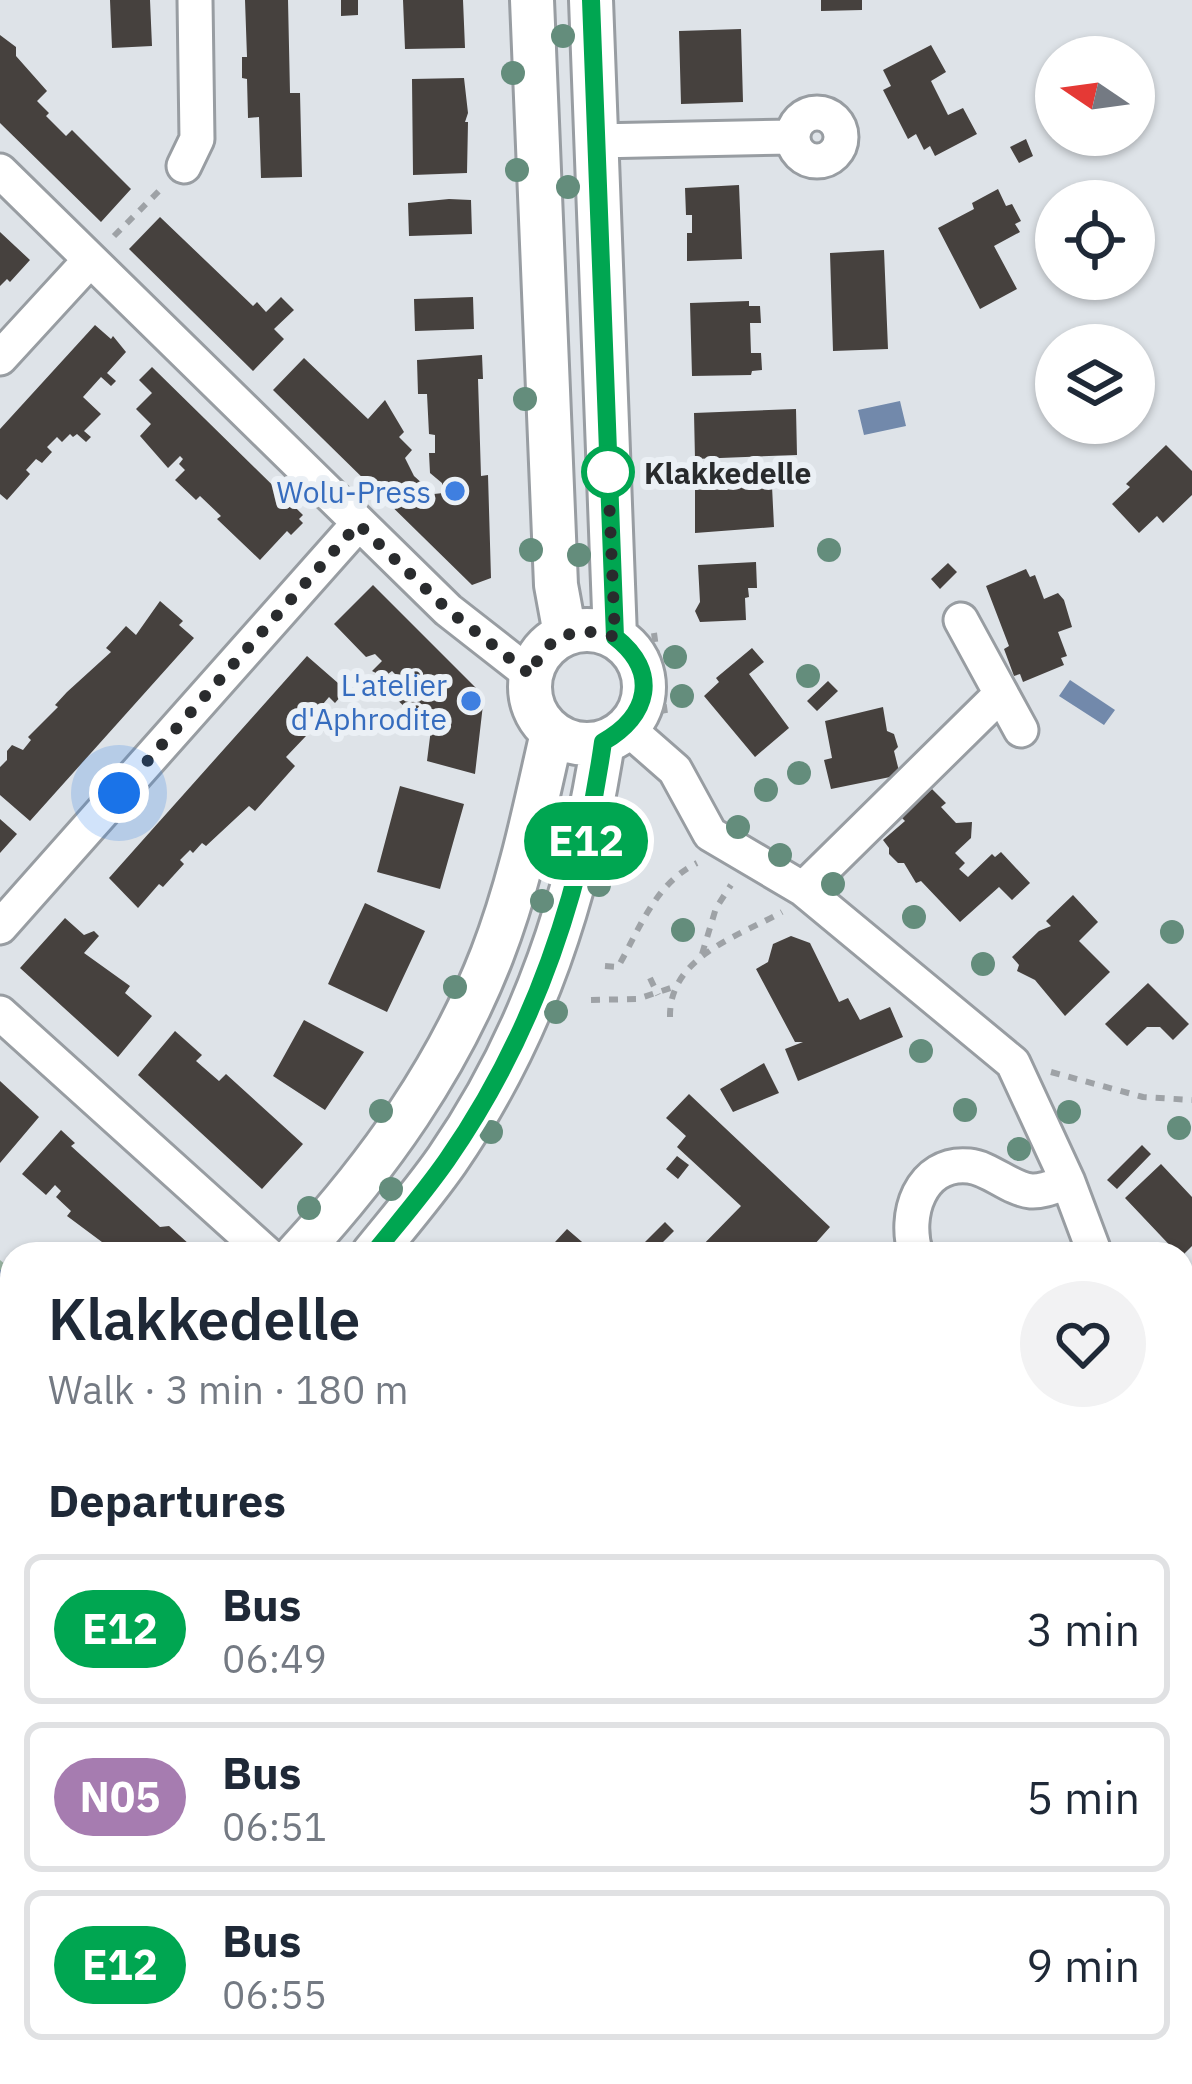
<!DOCTYPE html>
<meta charset="utf-8">
<style>
body{margin:0;font-family:"IBM Plex Sans",sans-serif;background:#f2f2f3;color:#1f2937;height:100vh;display:flex;flex-direction:column;font-size:45px;white-space:nowrap}
*{box-sizing:border-box;margin:0}
p{font-size:39px;color:#747a83}
.icon{flex:none;width:66px;height:66px;fill:none;stroke:currentColor;stroke-width:2;stroke-linecap:round;stroke-linejoin:round}
.map{position:relative;flex:1;overflow:hidden}
.drawer{position:absolute;left:0px;top:1242px;width:1194px;height:843px;display:flex;flex-direction:column;background:#fff;border-radius:36px 36px 0 0;box-shadow:0 3px 9px #0004}
.drawer>*{flex:none}
.badge{padding:0 24px;border-radius:39px;font-size:42px;line-height:78px}
.needle{width:78px;rotate:283deg}
.controls{position:absolute;left:1035px;top:36px;display:grid;gap:24px}
.controls a{display:grid;place-items:center;width:120px;height:120px;border-radius:50%;background:#fff;box-shadow:0 3px 9px #0004;font-size:60px}
.you{position:absolute;width:60px;height:60px;margin:-30px;border:9px solid #fff;border-radius:50%;background:#1a73e8;box-shadow:0 0 0 18px #1a73e833}
.map>.badge{position:absolute;translate:-50% -50%;box-shadow:0 0 0 6px #fff}
h2{padding:0 48px;font-size:45px;line-height:108px}
.round{display:grid;place-items:center;flex:none;width:126px;height:126px;border-radius:63px;background:#f2f2f3}
.overview{display:flex;align-items:center;justify-content:space-between;height:204px;padding:0 48px}
h1{font-size:57px;font-weight:600;line-height:90px}
ul{padding:0;list-style:none}
li{display:flex;align-items:center;gap:36px;height:150px;margin:0 24px 18px;padding:0 24px;border:6px solid #e0e1e3;border-radius:18px}
li div{flex:1}
li b{display:block;font-size:45px}
li em{font-style:normal}
li .badge{min-width:132px;font-weight:700;text-align:center}
.map>svg:first-child{display:block}
.commercial{fill:#e9d4c6}
.green{fill:#9cb8a4}
.water{fill:#7289ab}
.lines{fill:none;stroke-linecap:round;stroke-linejoin:round}
.stream{stroke:#7289ab;stroke-width:10}
.building{fill:#46413e}
.highway-tunnel{stroke:#babec3;stroke-width:48;stroke-dasharray:48 24;stroke-linecap:butt}
.minor-casing{stroke:#989da2;stroke-width:39}
.major-casing{stroke:#989da2;stroke-width:48}
.highway-casing{stroke:#989da2;stroke-width:54}
.path{stroke:#9ea2a6;stroke-width:6;stroke-dasharray:9 9;stroke-linecap:butt}
.minor{stroke:#fff;stroke-width:33}
.major{stroke:#fff;stroke-width:42}
.highway{stroke:#fff;stroke-width:48}
.tram{stroke:#787b7e;stroke-width:3}
.tree{fill:#648d7c}
.line-casing{stroke:#fff;stroke-width:27}
.line{stroke:#00a651;stroke-width:18}
.walk{stroke:#292b2d;stroke-width:12;stroke-dasharray:0 21.6}
.stop-dot{fill:#fff;stroke:#00a651;stroke-width:6}
.shop-dot{fill:#3f7fe0;stroke:#ebf0f5;stroke-width:4.5}
.labels{text-anchor:middle;dominant-baseline:central;stroke-width:12;stroke-linejoin:round;paint-order:stroke}
.stop-label{font-size:30px;font-weight:bold;fill:#292b2d;stroke:#ebf0f5;text-anchor:start}
.shop-label{font-size:30px;fill:#366cbe;stroke:#ebf0f5;text-anchor:end}
</style>
<div class="map">
<svg width="1192" height="2084" viewBox="0 0 1192 2084">
<rect width="100%" height="100%" fill="#dee3e8"/>
<path class="commercial" d="M0,2012L12,2022V2073H76L89,2084H0Z"/>
<path class="green" d="M0,1260L12,1270V1506L0,1517Z
M737,2073H900L909,2084H725Z"/>
<path class="water" d="M900,401L906,426L864,435L858,410Z
M1070,680L1115,710L1104,725L1059,696Z"/>
<g class="lines">
<path class="stream" d="M0,1275L12,1285
M876,2073L885,2084"/>
</g>
<path class="building" d="M110,0H150L152,46L112,48Z
M245,0H288L290,93H300L302,177L261,178L259,117L248,118L247,79L242,78V57H247Z
M341,0H358V15L341,16Z
M403,0H463L465,48L405,49Z
M821,0H862V10L821,11Z
M741,29L743,102L681,104L679,31Z
M0,35L16,47V56L47,91L37,101L49,113L46,116L66,136L72,130L131,189L101,222L0,123Z
M931,45L946,72L931,81L948,115L963,108L977,134L935,156L930,146L924,150L916,134L908,139L883,90L891,86L883,70Z
M464,78L468,113L465,122H468L467,173L413,175L412,79Z
M1026,139L1033,156L1019,163L1010,147Z
M739,185L742,259L687,261V233H692V215H686L685,188Z
M998,189L1006,206L1012,204L1021,221L1015,224L1020,232L994,246L1017,289L980,309L938,228L974,209L972,203Z
M449,199L471,200L472,234L409,236L408,203Z
M160,217L253,306L257,302L266,312L281,297L294,310L274,329L284,339L253,371L129,249Z
M0,232L30,260L10,282L7,279L0,286Z
M884,250L888,349L833,351L830,253Z
M473,297L474,329L415,331L414,299Z
M749,301V306H760L761,323H750L751,353H761L762,370L752,371L751,375L692,376L690,303Z
M95,325L111,339L113,336L126,352L107,373L116,381L111,386L101,377L83,397L101,414L84,431L91,437L86,442L77,434L73,437L70,434L62,442L57,437L47,447L52,452L42,463L36,459L26,470L30,474L7,500L0,494V429Z
M482,355L483,379H478L481,476L488,475L491,578L472,585L273,390L304,358L368,419L385,400L404,432L399,437L412,450L405,458L414,476L434,494L443,493L442,483L430,473L429,453H435V435L429,434L427,394H418L417,360Z
M152,367L303,515L299,519L303,523L291,535L287,531L260,560L217,519L221,516L200,496L196,500L175,480L185,470L179,464L183,459L180,456L168,468L140,436L151,424L136,409L152,393L139,380Z
M796,409L797,455L695,459L694,413Z
M1166,445L1192,471V495L1163,523L1157,516L1139,533L1112,504L1130,487L1126,484Z
M760,483V486H772L774,527L695,533V486Z
M756,562L757,588H748L749,597L745,598L746,620L700,622L695,611L700,602L698,565Z
M948,563L957,572L940,589L931,579Z
M1026,569L1030,577L1035,575L1044,599L1058,593L1064,600L1072,627L1058,632L1067,656L1061,658L1064,665L1023,682L1020,674L1014,676L1004,649L1009,646L986,586Z
M373,585L484,696L475,774L427,761L431,729L410,726L421,714L412,704L407,709L392,695L404,683L392,671L384,677L372,671L382,661L375,654L366,657L334,624Z
M160,601L183,621L179,625L194,638L30,821L0,795V767L7,760V751L12,745L23,750L31,740L28,737L58,707L55,705L67,692L111,652L106,648L126,626L136,635Z
M752,648L764,662L749,674L789,728L755,757L704,696L719,682L716,678Z
M307,656L346,690L335,703L329,697L300,731L306,736L286,757L295,766L255,811L249,806L206,846L202,843L193,853L190,850L180,860L184,864L163,887L159,884L138,908L109,878Z
M828,681L838,691L817,711L807,701Z
M883,707L887,731L894,734L898,747L894,751L900,775L831,789L824,760L832,758L825,721Z
M400,786L464,804L440,889L377,872Z
M932,789L946,803L941,807L956,823L972,822L971,838L955,853L965,863L959,869L968,877L992,854L995,857L1001,852L1030,883L1012,900L999,887L960,922L921,881L916,883L904,863H898L889,854V848L883,840L905,821L901,817Z
M0,819L17,834L0,853Z
M1073,895L1098,922L1079,941L1110,972L1065,1016L1035,980L1017,971L1019,965L1012,957L1039,931L1051,926L1046,921Z
M365,903L425,931L387,1012L328,984Z
M65,918L84,935L94,931L99,936L84,953L130,986L125,993L152,1016L118,1057L20,968Z
M791,936L810,943L839,1002L848,998L860,1020L890,1007L903,1037L798,1081L785,1049L803,1042H795L756,969L768,962L773,944Z
M1148,983L1189,1024L1173,1040L1160,1027H1147L1127,1046L1105,1024Z
M304,1020L364,1052L325,1110L273,1076Z
M175,1031L202,1055L196,1061L219,1081L226,1074L303,1144L262,1189L138,1075Z
M764,1063L779,1093L733,1112L720,1089Z
M0,1081L39,1117L0,1163Z
M689,1094L830,1227L806,1254H694L741,1206L677,1147L686,1136L666,1118Z
M61,1130L75,1143L71,1146L160,1227L169,1226L200,1254H98L106,1245L67,1216L71,1211L56,1197L61,1191L55,1185L46,1195L22,1174Z
M1142,1145L1151,1154L1117,1189L1107,1180Z
M677,1156L689,1165L678,1179L666,1169Z
M1161,1164L1192,1197V1246L1184,1254H1178L1125,1198Z
M665,1222L674,1231L661,1244L666,1249L661,1254H641L637,1250Z
M567,1229L596,1254H544Z
M1192,1305V1349L1182,1339V1314Z
M1192,1372V1411L1182,1401V1382Z
M1182,1751L1192,1762V1800L1182,1809Z
M1192,1823V1949L1182,1959V1833Z"/>
<g class="lines">
<path class="highway-tunnel" d="M0,1822L12,1832
M0,1866L12,1877"/>
<g class="minor-casing">
<path id="minor" d="M793 137a24 24 0 1 1 48 0a24 24 0 1 1-48 0Z
M595,141L792,137
M184,166L197,139L195,0
M0,171L448,610L531,675
M0,358L90,260
M961,620L1021,730
M627,728L675,770L710,834L803,889L1013,1063L1068,1182L1095,1254
M803,889L1001,694
M0,927L358,524
M0,1013L267,1254
M916,1254C903,1216 920,1161 969,1166C990,1168 1010,1189 1031,1191C1042,1192 1058,1185 1068,1182
M1182,1514L1192,1550
M0,2069L19,2084
M593,2073L604,2084
M687,2084L700,2073"/>
</g>
<g class="major-casing">
<path id="major" d="M532,0L556,585L565,634
M591,0L615,637
M530 687a57 57 0 1 1 114 0a57 57 0 1 1-114 0Z
M297,1254C379,1165 448,1068 492,955C520,883 535,807 552,733
M373,1254C398,1223 424,1193 447,1160C534,1034 580,892 603,742
M0,1594L12,1579
M0,1674L12,1660
M0,1733L12,1741
M0,1788L12,1796
M0,1950L12,1959
M154,2073L168,2084
M414,2073L429,2084"/>
</g>
<g class="highway-casing">
<path id="highway" d="M237,2073L252,2084
M295,2073L311,2084"/>
</g>
<path class="path" d="M114,236L164,186
M654,633L666,721
M702,954L716,908L731,885
M605,966L618,967C640,928 655,884 697,863
M650,978L658,995
M591,1000L637,999L674,987
M670,1017C669,957 737,937 782,912
M1051,1072L1143,1097L1192,1100
M0,1307L12,1318
M103,2073L116,2084
M861,2073L870,2084"/>
<use href="#minor" class="minor"/>
<use href="#major" class="major"/>
<use href="#highway" class="highway"/>
<path class="tram" d="M0,1836L12,1844
M374,2073L389,2084"/>
</g>
<g class="tree">
<circle cx="563" cy="36" r="12"/>
<circle cx="513" cy="73" r="12"/>
<circle cx="517" cy="170" r="12"/>
<circle cx="568" cy="187" r="12"/>
<circle cx="525" cy="399" r="12"/>
<circle cx="531" cy="550" r="12"/>
<circle cx="829" cy="550" r="12"/>
<circle cx="579" cy="555" r="12"/>
<circle cx="675" cy="657" r="12"/>
<circle cx="808" cy="676" r="12"/>
<circle cx="682" cy="696" r="12"/>
<circle cx="799" cy="773" r="12"/>
<circle cx="766" cy="790" r="12"/>
<circle cx="738" cy="827" r="12"/>
<circle cx="780" cy="855" r="12"/>
<circle cx="551" cy="870" r="12"/>
<circle cx="833" cy="884" r="12"/>
<circle cx="599" cy="885" r="12"/>
<circle cx="542" cy="901" r="12"/>
<circle cx="914" cy="917" r="12"/>
<circle cx="683" cy="930" r="12"/>
<circle cx="1172" cy="932" r="12"/>
<circle cx="983" cy="964" r="12"/>
<circle cx="455" cy="987" r="12"/>
<circle cx="556" cy="1012" r="12"/>
<circle cx="921" cy="1051" r="12"/>
<circle cx="965" cy="1110" r="12"/>
<circle cx="381" cy="1111" r="12"/>
<circle cx="1069" cy="1112" r="12"/>
<circle cx="1179" cy="1128" r="12"/>
<circle cx="491" cy="1132" r="12"/>
<circle cx="1019" cy="1149" r="12"/>
<circle cx="391" cy="1189" r="12"/>
<circle cx="309" cy="1208" r="12"/>
</g>
<g class="lines">
<g class="line-casing">
<path id="line" d="M373,1254C398,1223 424,1193 447,1160C534,1035 582,891 603,742C649,716 660,672 615,637L591,0"/>
</g>
<use href="#line" class="line"/>
<path class="walk" d="M119,793L358,524L448,610L531,675C544,635 577,624 615,637L607,450L608,472"/>
</g>
<circle class="stop-dot" cx="608" cy="472" r="24"/>
<g class="shop-dot">
<circle cx="455" cy="491" r="12"/>
<circle cx="471" cy="701" r="12"/>
</g>
<g class="labels">
<g class="stop-label">
<text x="644" y="472">Klakkedelle</text>
</g>
<g class="shop-label">
<text x="431" y="491">Wolu-Press</text>
<text x="447" y="684">L'atelier<tspan x="447" dy="34">d'Aphrodite</tspan></text>
</g>
</g>
</svg>
<div class="controls">
<a><svg class="needle" viewBox="-14 -14 28 28"><path d="M0-13l5 13h-10z" fill="#e53935"/><path d="M0 13l5-13h-10z" fill="#747a83"/></svg></a>
<a><svg class="icon" aria-label="locate" viewBox="0 0 24 24"><circle cx="12" cy="12" r="6"/><path d="M12 2v4M12 18v4M2 12h4M18 12h4"/></svg></a>
<a><svg class="icon" aria-label="layers" viewBox="0 0 24 24"><path d="M12 4l9 5-9 5-9-5zM3 14l9 5 9-5"/></svg></a>
</div>
<div class="you" style="left:119px;top:793px"></div>
<b class="badge" style="left:586px;top:841px;background:#00a651;color:#fff">E12</b>
<section class="drawer">
<div class="overview"><div><h1>Klakkedelle</h1><p>Walk · 3 min · 180 m</p></div><a class="round"><svg class="icon" aria-label="heart" viewBox="0 0 24 24"><path d="M12 20l-8-8c-3-5 5-10 8-4 3-6 11-1 8 4z"/></svg></a></div>
<h2>Departures</h2>
<ul>
<li><span class="badge" style="background:#00a651;color:#fff">E12</span><div><b>Bus</b><p>06:49</p></div><em>3 min</em></li>
<li><span class="badge" style="background:#a67cb0;color:#fff">N05</span><div><b>Bus</b><p>06:51</p></div><em>5 min</em></li>
<li><span class="badge" style="background:#00a651;color:#fff">E12</span><div><b>Bus</b><p>06:55</p></div><em>9 min</em></li>
</ul>
</section>
</div>
